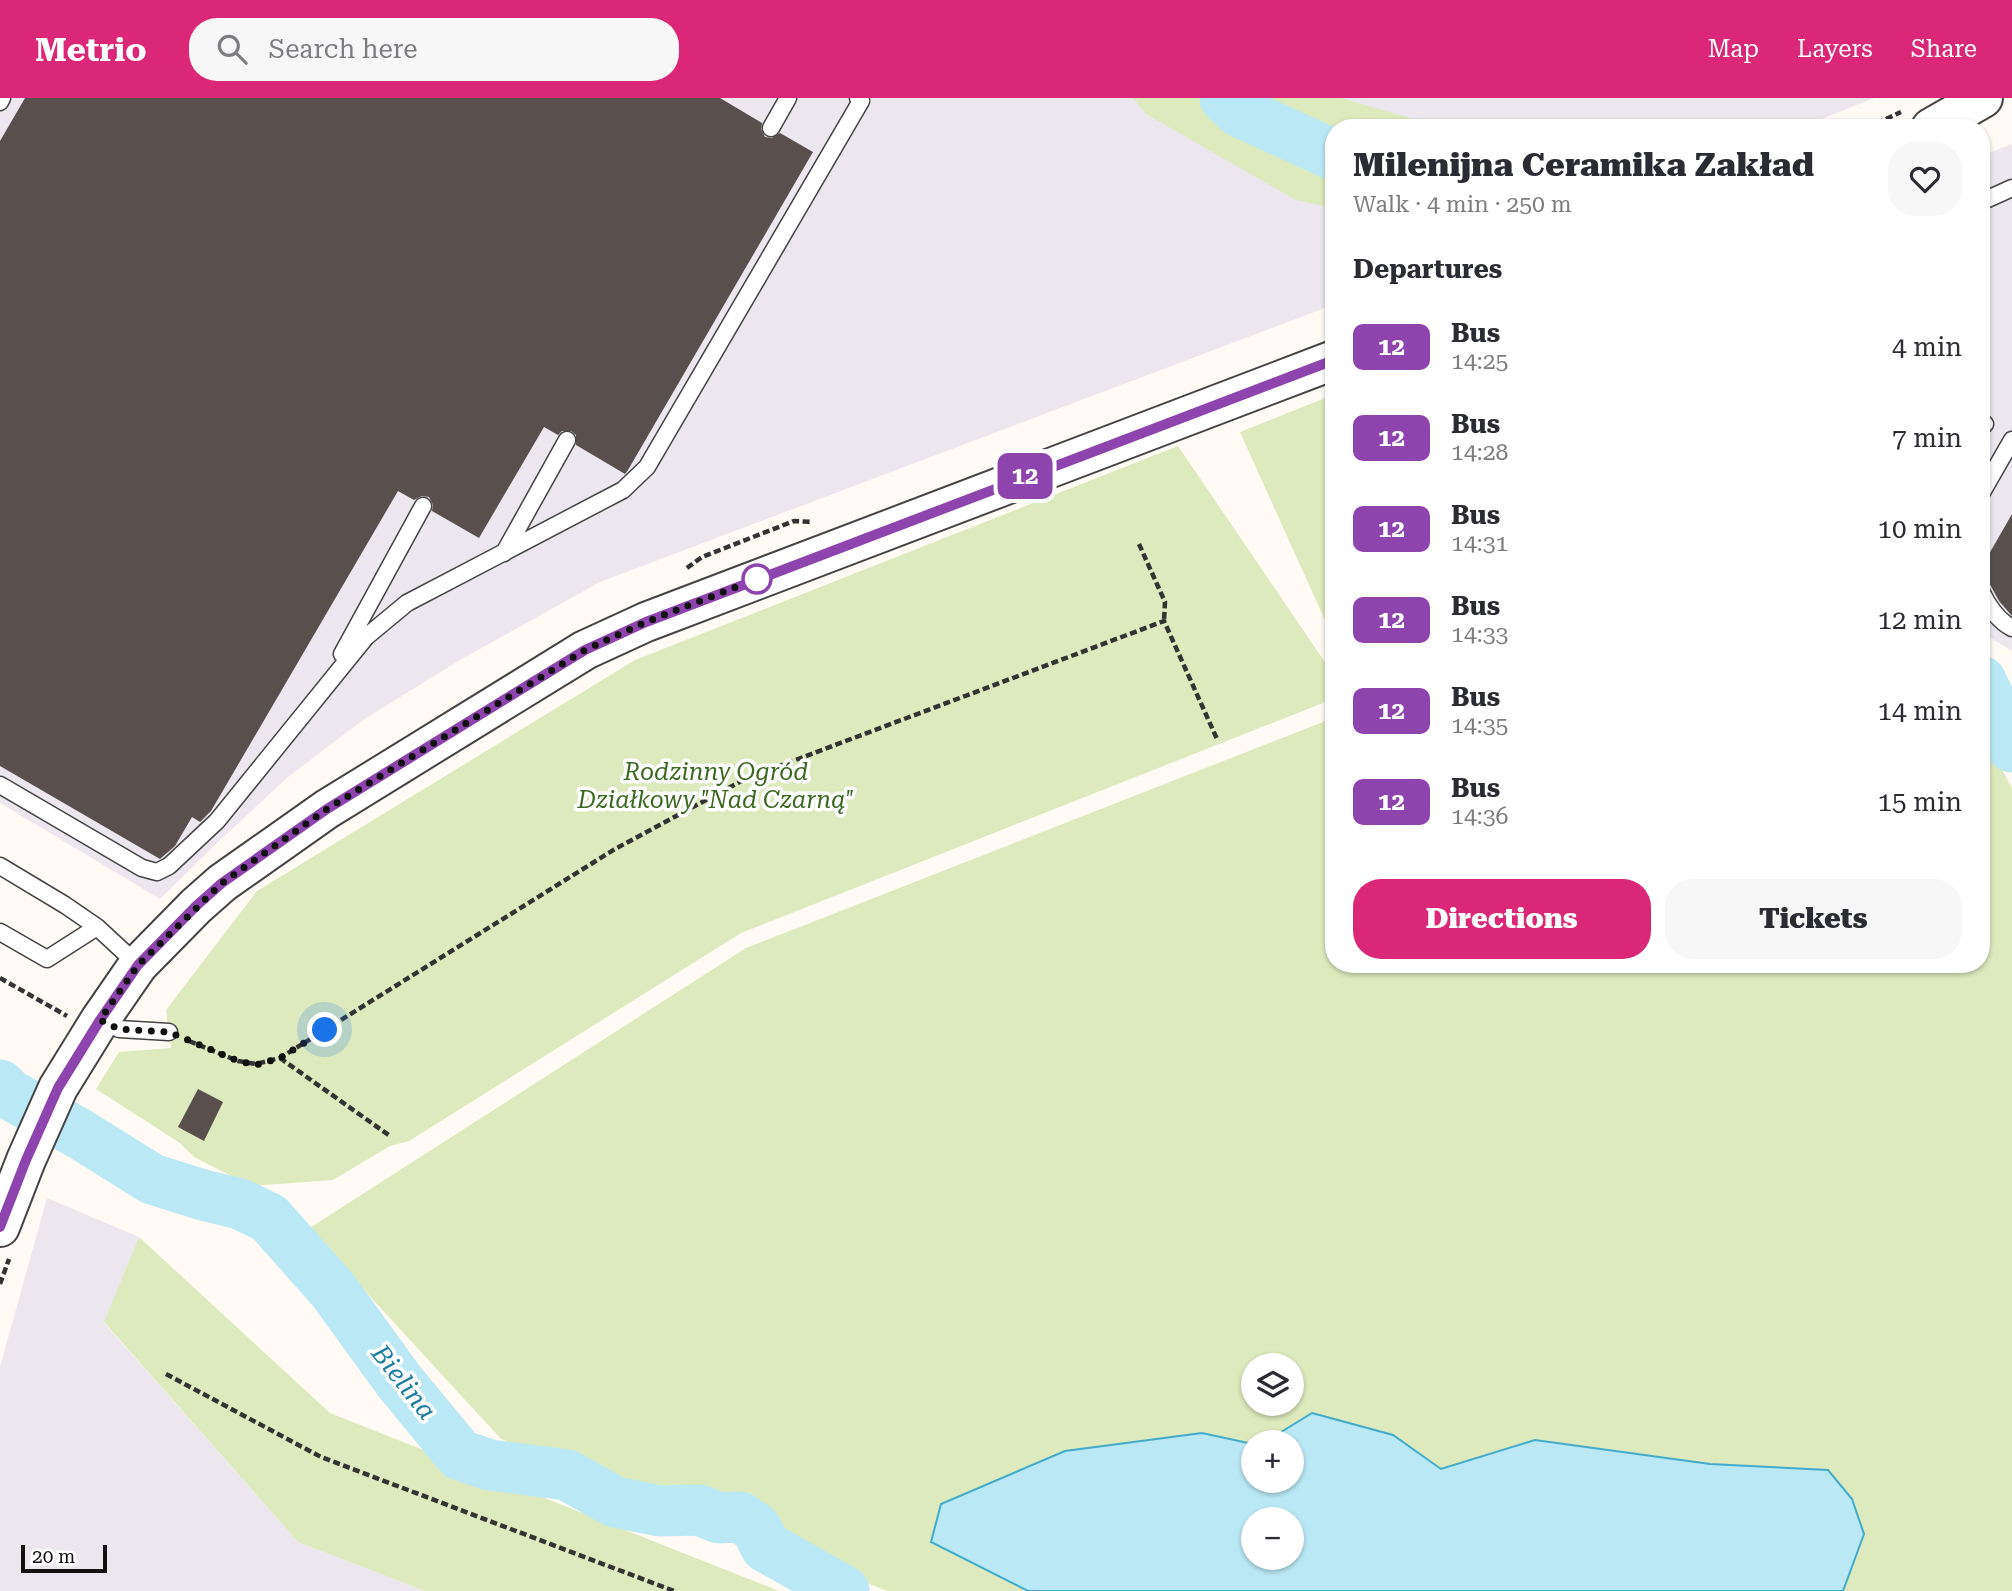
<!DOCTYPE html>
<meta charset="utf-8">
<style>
body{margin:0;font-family:"Roboto Serif",serif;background:#f7f7f7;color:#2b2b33;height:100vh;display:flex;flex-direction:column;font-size:26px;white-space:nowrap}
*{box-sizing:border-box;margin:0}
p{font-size:23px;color:#7c7c81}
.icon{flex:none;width:38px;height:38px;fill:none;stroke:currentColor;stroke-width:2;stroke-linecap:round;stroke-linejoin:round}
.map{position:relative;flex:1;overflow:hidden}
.drawer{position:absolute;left:1325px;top:21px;width:665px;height:854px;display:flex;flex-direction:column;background:#fff;border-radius:28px;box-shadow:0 2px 5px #0004}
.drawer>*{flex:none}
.badge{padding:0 14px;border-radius:10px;font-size:24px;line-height:46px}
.tools{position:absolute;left:1241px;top:1255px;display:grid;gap:14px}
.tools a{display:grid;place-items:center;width:63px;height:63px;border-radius:50%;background:#fff;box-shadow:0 2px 5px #0004;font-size:35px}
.scale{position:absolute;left:21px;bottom:18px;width:86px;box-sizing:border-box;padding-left:7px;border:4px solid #111;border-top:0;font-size:19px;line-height:24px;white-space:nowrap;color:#111;-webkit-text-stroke:5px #fff;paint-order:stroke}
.you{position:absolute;width:35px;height:35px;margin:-18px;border:5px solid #fff;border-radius:50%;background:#1a73e8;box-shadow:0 0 0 10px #1a73e833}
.map>.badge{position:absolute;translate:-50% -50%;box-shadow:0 0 0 4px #fff}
h2{padding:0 28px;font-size:26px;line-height:63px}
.round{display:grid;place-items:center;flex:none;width:74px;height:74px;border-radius:28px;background:#f7f7f7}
.head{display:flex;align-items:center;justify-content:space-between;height:119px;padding:0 28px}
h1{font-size:33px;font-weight:800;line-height:52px}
.action{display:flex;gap:14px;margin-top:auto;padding:14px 28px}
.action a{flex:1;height:80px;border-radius:28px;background:#db2777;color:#fff;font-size:28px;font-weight:800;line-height:80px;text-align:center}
.action a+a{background:#f7f7f7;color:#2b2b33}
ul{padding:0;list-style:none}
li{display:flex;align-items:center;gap:21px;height:91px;padding:0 28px}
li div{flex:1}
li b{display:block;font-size:26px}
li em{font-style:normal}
li .badge{min-width:77px;font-weight:700;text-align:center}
header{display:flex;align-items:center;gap:42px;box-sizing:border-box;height:98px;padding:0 35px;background:#db2777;color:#fff}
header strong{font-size:33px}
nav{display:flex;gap:38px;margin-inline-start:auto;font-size:24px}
.search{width:490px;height:63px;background:#f7f7f7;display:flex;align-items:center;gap:18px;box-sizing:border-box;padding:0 24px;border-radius:28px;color:#7c7c81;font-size:26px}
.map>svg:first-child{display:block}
.industrial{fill:#ece6ee}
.green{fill:#dceabd;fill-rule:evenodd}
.water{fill:#bae9f5;stroke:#42abcb;stroke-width:2;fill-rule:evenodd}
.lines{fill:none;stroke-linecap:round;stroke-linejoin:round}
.river{stroke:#bae9f5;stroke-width:51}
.building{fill:#59504d}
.service-casing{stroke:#444;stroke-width:19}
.tertiary-casing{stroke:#444;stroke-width:42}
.path{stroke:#333;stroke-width:4.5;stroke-dasharray:7 3.5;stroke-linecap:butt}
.service{stroke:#fff;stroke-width:16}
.tertiary{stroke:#fff;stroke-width:38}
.line-casing{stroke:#fff;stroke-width:16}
.line{stroke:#8e44ad;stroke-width:10}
.walk{stroke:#111;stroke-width:7;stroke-dasharray:0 12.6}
.stop-dot{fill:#fff;stroke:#8e44ad;stroke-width:3.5}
.labels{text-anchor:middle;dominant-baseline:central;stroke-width:7;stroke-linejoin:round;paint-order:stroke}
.park-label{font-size:24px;font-style:italic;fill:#3c6921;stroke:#fff}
.water-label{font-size:26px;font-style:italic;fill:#1a7da2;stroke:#fff}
</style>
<header>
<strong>Metrio</strong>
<div class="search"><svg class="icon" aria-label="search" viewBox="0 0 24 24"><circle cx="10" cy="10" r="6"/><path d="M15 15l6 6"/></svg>Search here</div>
<nav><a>Map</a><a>Layers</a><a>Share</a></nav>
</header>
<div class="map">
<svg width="2012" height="1493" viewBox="0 0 2012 1493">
<rect width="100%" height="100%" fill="#fffbf4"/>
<path class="industrial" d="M0,0H1874L1799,30H1334L1333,207L600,484L460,562L363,622L288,679L217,745L160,801L0,705Z
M2012,46V553L1989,539L1981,525V58Z
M47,1100L139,1139L104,1225L298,1444L425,1493H0V1269Z"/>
<path class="green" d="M1133,0H1341L1445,30H1334L1333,110L1296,102L1146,16Z
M1333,297V540L1240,334Z
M1178,348L1333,576V601L741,835L409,1043L390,1048L333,1082L251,1088L194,1059L180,1045L96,991L119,954L171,950L166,912L257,793L635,562Z
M1333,620L1334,866H1981V633L2012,690V1493H887L501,1341L308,1131L746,850ZM1253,1267H1292V1306H1253ZM1253,1344H1292V1382H1253ZM1253,1421H1292V1460H1253Z
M139,1139L330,1315L779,1493H425L298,1444L104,1224Z"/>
<path class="water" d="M1312,1315L1393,1337L1441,1371L1535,1342L1710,1366L1828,1372L1852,1401L1864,1436L1843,1493H1028L931,1444L941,1406L1065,1353L1202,1335L1253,1346V1382H1292V1344H1265ZM1253,1421H1292V1460H1253Z"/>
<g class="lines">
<path class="river" d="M1225,0L1240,14L1334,57
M1981,583L2012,649
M0,987L9,996L80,1036L152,1081L203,1097L240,1106L269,1120L333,1192L399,1283L460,1357L490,1367L567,1377L615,1404L660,1413L699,1412L719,1420L740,1419L756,1430L766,1449L844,1493"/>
</g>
<path class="building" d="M25,0H720L762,25L761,31L765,39L772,40L780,35L813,54L628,372L625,376L576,347V337L571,333H562L558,337L544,329L479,440L432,413L433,407L429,399L422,398L414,402L398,393L211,713L200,724L192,719L175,748L160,761L0,668V43Z
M2012,416V518L1999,503L1981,470Z
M198,991L223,1004L204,1043L178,1029Z"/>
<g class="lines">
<g class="service-casing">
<path id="service" d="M0,4L2,0
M771,30L788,0
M1981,104L2012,90
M1981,327L1985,326
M1981,396L2012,342
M504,455L567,342
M1981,493C1988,508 1997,522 2012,530
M342,556L423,408
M0,687L142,770L157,774L169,768L217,723L366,539L407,505L623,392L647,369L861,3L858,0
M0,768L65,807L97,829L138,867
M0,834L47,861L97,829
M100,922L119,931L169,934"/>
</g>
<g class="tertiary-casing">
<path id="tertiary" d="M1931,30L1983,0
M0,1129L26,1062L58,990L100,922L138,867L196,808L222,785L327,711L585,552L646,524L1334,262"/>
</g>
<path class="path" d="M1867,30L1901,14
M1139,446L1165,504L1164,523
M687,470L702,459L794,423L812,424
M0,880L67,918
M189,943L238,963L256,966L280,960L615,751L745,681L1164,523L1217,641
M280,960L390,1038
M0,1186L9,1161
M166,1276L321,1359L674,1493"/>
<use href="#service" class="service"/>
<use href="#tertiary" class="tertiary"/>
</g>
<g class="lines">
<g class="line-casing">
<path id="line" d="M0,1129L26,1062L58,990L100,922L138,867L196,808L222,785L327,711L585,552L646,524L1334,262"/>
</g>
<use href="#line" class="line"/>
<path class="walk" d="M325,932L280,960L256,967L238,963L169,934L119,931L100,922L138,867L222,785L327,711L585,552L646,524L757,481"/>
</g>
<circle class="stop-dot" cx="757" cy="481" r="14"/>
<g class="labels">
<g class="park-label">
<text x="716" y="674">Rodzinny Ogród<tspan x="716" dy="28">Działkowy "Nad Czarną"</tspan></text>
</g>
<g class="water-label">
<text transform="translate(404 1284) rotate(52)">Bielina</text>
</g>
</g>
</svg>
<div class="tools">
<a><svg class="icon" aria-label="layers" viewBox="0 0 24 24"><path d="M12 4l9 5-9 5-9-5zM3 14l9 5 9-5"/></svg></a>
<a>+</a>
<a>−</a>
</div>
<div class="scale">20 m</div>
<div class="you" style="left:325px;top:932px"></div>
<b class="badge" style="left:1025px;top:378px;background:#8e44ad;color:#fff">12</b>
<section class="drawer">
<div class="head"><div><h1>Milenijna Ceramika Zakład</h1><p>Walk · 4 min · 250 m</p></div><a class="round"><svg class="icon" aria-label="heart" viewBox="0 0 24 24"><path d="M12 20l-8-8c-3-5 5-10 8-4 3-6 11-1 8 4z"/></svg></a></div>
<h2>Departures</h2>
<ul>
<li><span class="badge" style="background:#8e44ad;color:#fff">12</span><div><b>Bus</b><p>14:25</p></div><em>4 min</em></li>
<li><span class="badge" style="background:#8e44ad;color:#fff">12</span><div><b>Bus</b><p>14:28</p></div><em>7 min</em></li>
<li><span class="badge" style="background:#8e44ad;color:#fff">12</span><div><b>Bus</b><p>14:31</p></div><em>10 min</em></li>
<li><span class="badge" style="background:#8e44ad;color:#fff">12</span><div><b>Bus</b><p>14:33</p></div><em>12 min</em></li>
<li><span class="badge" style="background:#8e44ad;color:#fff">12</span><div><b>Bus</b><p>14:35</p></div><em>14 min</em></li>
<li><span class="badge" style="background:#8e44ad;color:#fff">12</span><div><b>Bus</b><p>14:36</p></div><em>15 min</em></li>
</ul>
<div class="action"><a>Directions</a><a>Tickets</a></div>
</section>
</div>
